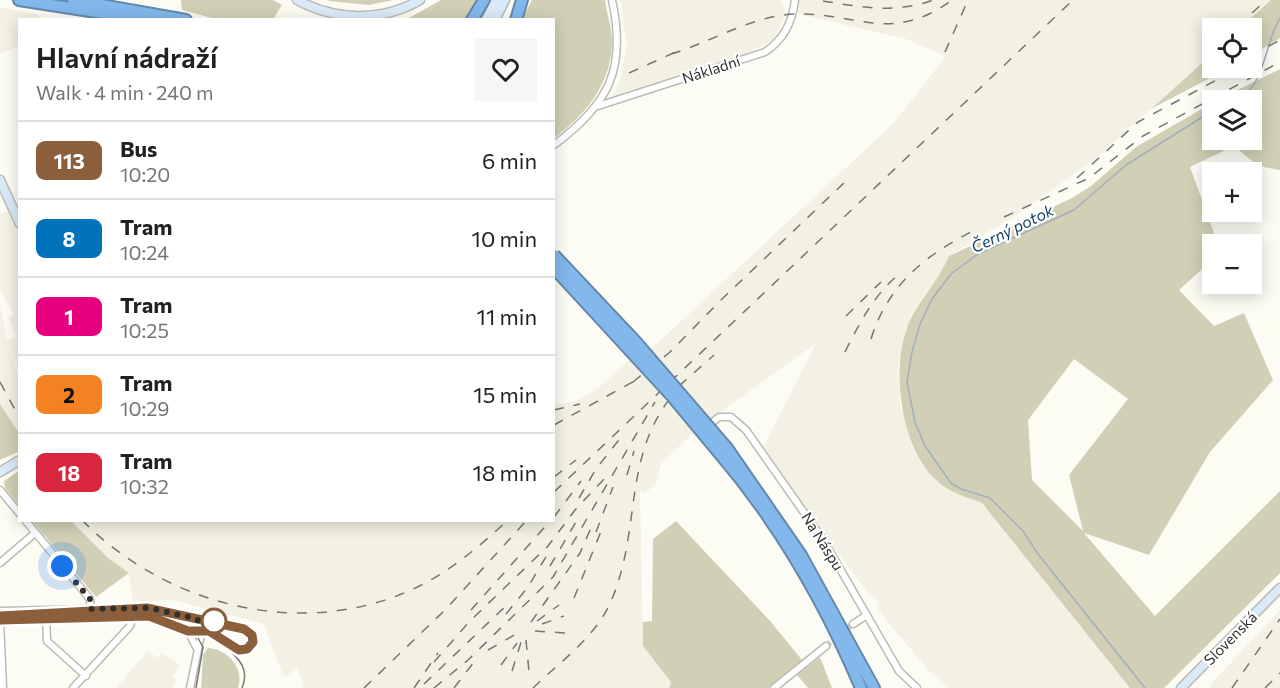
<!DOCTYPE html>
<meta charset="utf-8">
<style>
body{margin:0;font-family:Commissioner,sans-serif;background:#f6f6f6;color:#202124;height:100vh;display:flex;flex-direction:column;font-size:22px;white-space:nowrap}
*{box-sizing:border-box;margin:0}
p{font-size:20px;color:#757577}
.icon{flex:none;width:33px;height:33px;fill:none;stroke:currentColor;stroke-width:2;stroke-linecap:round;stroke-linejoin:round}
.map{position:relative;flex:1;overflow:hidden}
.drawer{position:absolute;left:18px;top:18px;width:537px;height:504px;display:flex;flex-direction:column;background:#fff;border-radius:0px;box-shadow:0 3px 15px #0003}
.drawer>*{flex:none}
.badge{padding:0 12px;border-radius:9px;font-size:21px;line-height:39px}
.buttons{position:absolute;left:1202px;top:18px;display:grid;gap:12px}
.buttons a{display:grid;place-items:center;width:60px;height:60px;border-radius:0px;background:#fff;box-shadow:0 3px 15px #0003;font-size:30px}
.you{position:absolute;width:30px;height:30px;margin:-15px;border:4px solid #fff;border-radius:50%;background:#1a73e8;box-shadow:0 0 0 9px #1a73e833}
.map>.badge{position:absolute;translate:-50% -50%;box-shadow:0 0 0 3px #fff}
.round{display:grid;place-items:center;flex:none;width:63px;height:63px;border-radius:0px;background:#f6f6f6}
.summary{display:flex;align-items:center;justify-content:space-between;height:102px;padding:0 18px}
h1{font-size:28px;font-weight:600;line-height:45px}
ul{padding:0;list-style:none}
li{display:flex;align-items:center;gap:18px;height:78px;padding:0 18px;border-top:2px solid #e0e0e0}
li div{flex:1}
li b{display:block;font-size:22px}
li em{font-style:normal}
li .badge{min-width:66px;font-weight:700;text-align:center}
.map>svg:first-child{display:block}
.built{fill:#f2f1e3}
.green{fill:#d1d0b6;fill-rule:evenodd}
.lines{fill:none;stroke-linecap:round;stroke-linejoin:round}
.stream{stroke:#a2afbc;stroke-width:1.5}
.street-tunnel{stroke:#d3d3cd;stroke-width:6;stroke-dasharray:6 3;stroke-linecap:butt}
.street-casing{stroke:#bbbbb4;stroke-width:9}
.secondary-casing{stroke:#bbbbb4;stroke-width:11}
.highway-casing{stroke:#6588a9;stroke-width:14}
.street{stroke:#fff;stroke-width:6}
.secondary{stroke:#daeaf9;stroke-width:8}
.highway{stroke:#82b8ec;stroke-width:10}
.tram{stroke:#767672;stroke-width:1.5}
.rail{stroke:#767672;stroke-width:1.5;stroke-dasharray:10 10;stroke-linecap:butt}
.highway-bridge-casing{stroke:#6588a9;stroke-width:14;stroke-linecap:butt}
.highway-bridge{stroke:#82b8ec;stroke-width:10}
.line-casing{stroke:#fff;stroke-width:14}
.line{stroke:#8b5e3c;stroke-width:9}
.walk{stroke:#2f2f2c;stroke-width:6;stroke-dasharray:0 10.8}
.stop-dot{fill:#fff;stroke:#8b5e3c;stroke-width:3}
.labels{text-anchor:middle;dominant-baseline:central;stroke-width:4.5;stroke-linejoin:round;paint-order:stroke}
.street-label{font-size:15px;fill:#2f2f2c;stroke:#fff}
.water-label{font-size:16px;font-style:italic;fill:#104067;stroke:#fff}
</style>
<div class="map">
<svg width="1280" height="688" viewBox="0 0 1280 688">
<rect width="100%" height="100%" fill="#fcfcf5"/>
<path class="built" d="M620,0H780L786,13L773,40L751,51L613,96L621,78L627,45Z
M799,0H1271L1240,28H1212V54L1094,160L1024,210L949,256L943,270L921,299L906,331L898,365L900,404L909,433L935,480L949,491L982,503L1130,688H949L929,671L878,610L879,603L869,594L816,524L763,448L816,343L695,431L661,464L656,484L645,493L640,490L643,646L671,682L669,688H302L304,685L297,667L286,677L282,673L264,624L169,599L133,604L129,573L107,557L71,521L554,520V405L575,402L597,389L629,361L650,350L893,124L946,56L906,39L798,14Z
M0,7L38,14L40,19L20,20L19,46L0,54Z
M8,211L20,237L19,372L11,351L19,380V433L0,404V303L7,340L17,336L8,318L14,314L0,289V214Z
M1280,610V688H1210L1211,684Z
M148,651L158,658L162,653L180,665L173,677L176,680L173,688H116Z"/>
<path class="green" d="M181,0H273L282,5L273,19H216L182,10Z
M393,0L369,5L328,1L329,0Z
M441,0H478L465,19H407Z
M532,0H605C607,14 613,32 612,46C609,87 585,115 554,138V20L522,19Z
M1271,0H1280V38L1251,56V28H1240Z
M1212,54V68H1229L1151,109Z
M1280,69V170L1258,166L1234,146L1190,167L1218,244H1212V260L1179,290L1214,326L1244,313L1273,380L1210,452L1149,555L1084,533L1155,616L1280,491V573L1164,688H1130L982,503C966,497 950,493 937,481C902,450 891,374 906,331C915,303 938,283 949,256L1072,198L1091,186L1136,147L1212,103V140H1251V100H1217ZM1074,359L1128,399L1069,475L1083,531L1032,480L1028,420Z
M0,404L19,433L20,451L0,460Z
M19,471V505L5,488L4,481Z
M32,521H71L107,557L129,573L96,597Z
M676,521L771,622L802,660L769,688H669L671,682L643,646V622L652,621L653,539Z
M208,648C228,649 245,669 238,688H201L203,655Z
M820,657L832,688H808L797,675Z"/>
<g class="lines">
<path class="stream" d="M1235,100C1266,88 1264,43 1280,18
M1145,688L1038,554L1023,531L990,498L961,489L951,483L925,446L915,422L907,382L912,352L920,324L932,299L951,274L978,254L1074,210L1126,165L1212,111"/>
<path class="street-tunnel" d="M826,646L853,624"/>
<g class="street-casing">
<path id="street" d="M598,106L765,52C784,39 792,23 795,0
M554,145C609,104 627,69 612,0
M713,422L719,417H731L746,430L824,541L899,671L917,688
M0,490L20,514
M25,520L90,599L91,613
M0,563L35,533
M0,611L147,608L197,619L202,630L190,688
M46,614L47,641L86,676
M0,620L146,616L188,631L196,647
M0,620L3,688
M853,624L867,615
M73,688L130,626L133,616
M774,688L826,646"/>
</g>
<g class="secondary-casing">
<path id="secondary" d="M297,0C336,21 382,22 420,0
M486,20L496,0
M495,20L505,0
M0,180L20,224
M0,472L20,460
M1181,688L1280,588"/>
</g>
<g class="highway-casing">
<path id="highway" d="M19,0L148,20
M73,0L186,20
M472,20L484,0
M516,20L522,0
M727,448L801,555L874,688
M720,454C778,522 826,605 861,688"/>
</g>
<use href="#street" class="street"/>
<use href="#secondary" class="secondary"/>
<use href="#highway" class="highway"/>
<path class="tram" d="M0,615L140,611C168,611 228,641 242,665C246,673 245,681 242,688
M194,631L203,647L196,688"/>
<path class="rail" d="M823,1C860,7 897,14 933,0
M1252,13L1266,0
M945,52L968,0
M671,54C708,43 745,20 784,15C850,7 887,48 952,0
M1251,56L1280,40
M629,73L678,51
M1077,178L1138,122L1239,68
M1004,217L1089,178L1143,136L1280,62
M846,316L881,282
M871,339C888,285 924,256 973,231
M845,352C860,322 874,295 899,274
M0,382L20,419
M633,382L670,352L722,299L845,182
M679,386L714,355
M554,410L580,404
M554,425L640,378
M627,475L634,451
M554,477L576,460
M554,492L1073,0
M579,498L596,469L622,436
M554,517L581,481
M82,520C165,605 300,640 411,590C447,574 479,547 508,520
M596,532L613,487
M550,566L576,522
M574,598L604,524
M471,610L551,520
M506,614L528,587L550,550
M537,621L559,605
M531,622L580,553L594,521
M542,624L564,616
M535,631L566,633
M526,640L529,672
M488,650L516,634
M434,662L469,622L548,546L575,510L605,478
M501,665L517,643
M512,671L522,639
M424,684L509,603
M364,688L446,609L527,520
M414,688L438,653
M434,688L468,660L553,577L655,402
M454,688L474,662
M533,688C561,661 597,636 612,599C644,521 619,448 685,381
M1232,688L1280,619
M1265,688L1280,673"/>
<g class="highway-bridge-casing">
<path id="highway-bridge" d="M554,255L636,342L727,448
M554,268L671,395L720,454"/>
</g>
<use href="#highway-bridge" class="highway-bridge"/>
</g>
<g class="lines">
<g class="line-casing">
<path id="line" d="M0,616L147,608L244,629L252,635L253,642L247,649L239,650L209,631H188L149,616L0,620"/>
</g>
<use href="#line" class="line"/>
<path class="walk" d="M62,566L90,599L91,609L150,608L197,619L200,623L214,621"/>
</g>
<circle class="stop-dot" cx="214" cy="621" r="12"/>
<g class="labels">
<g class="street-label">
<text transform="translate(711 69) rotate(-18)">Nákladní</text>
<text transform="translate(823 541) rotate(58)">Na Náspu</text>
<text transform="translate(1230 638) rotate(-45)">Slovenská</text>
</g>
<g class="water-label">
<text transform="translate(1012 228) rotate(-26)">Černý potok</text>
</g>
</g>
</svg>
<div class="buttons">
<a><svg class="icon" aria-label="locate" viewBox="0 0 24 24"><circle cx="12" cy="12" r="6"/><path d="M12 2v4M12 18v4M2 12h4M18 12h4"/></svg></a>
<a><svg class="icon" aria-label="layers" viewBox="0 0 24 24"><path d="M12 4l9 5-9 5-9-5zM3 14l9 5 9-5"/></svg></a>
<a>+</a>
<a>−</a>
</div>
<div class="you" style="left:62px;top:566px"></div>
<section class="drawer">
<div class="summary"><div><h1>Hlavní nádraží</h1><p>Walk · 4 min · 240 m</p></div><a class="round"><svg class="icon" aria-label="heart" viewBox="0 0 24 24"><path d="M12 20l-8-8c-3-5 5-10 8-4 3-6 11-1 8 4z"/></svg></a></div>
<ul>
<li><span class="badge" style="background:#8b5e3c;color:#fff">113</span><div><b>Bus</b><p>10:20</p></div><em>6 min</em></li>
<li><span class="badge" style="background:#0072bc;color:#fff">8</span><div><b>Tram</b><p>10:24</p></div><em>10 min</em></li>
<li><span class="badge" style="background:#e6007e;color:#fff">1</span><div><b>Tram</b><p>10:25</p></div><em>11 min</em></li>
<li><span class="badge" style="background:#f58220;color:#111">2</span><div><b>Tram</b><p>10:29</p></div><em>15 min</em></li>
<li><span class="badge" style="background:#d7263d;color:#fff">18</span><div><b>Tram</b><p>10:32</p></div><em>18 min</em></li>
</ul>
</section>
</div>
